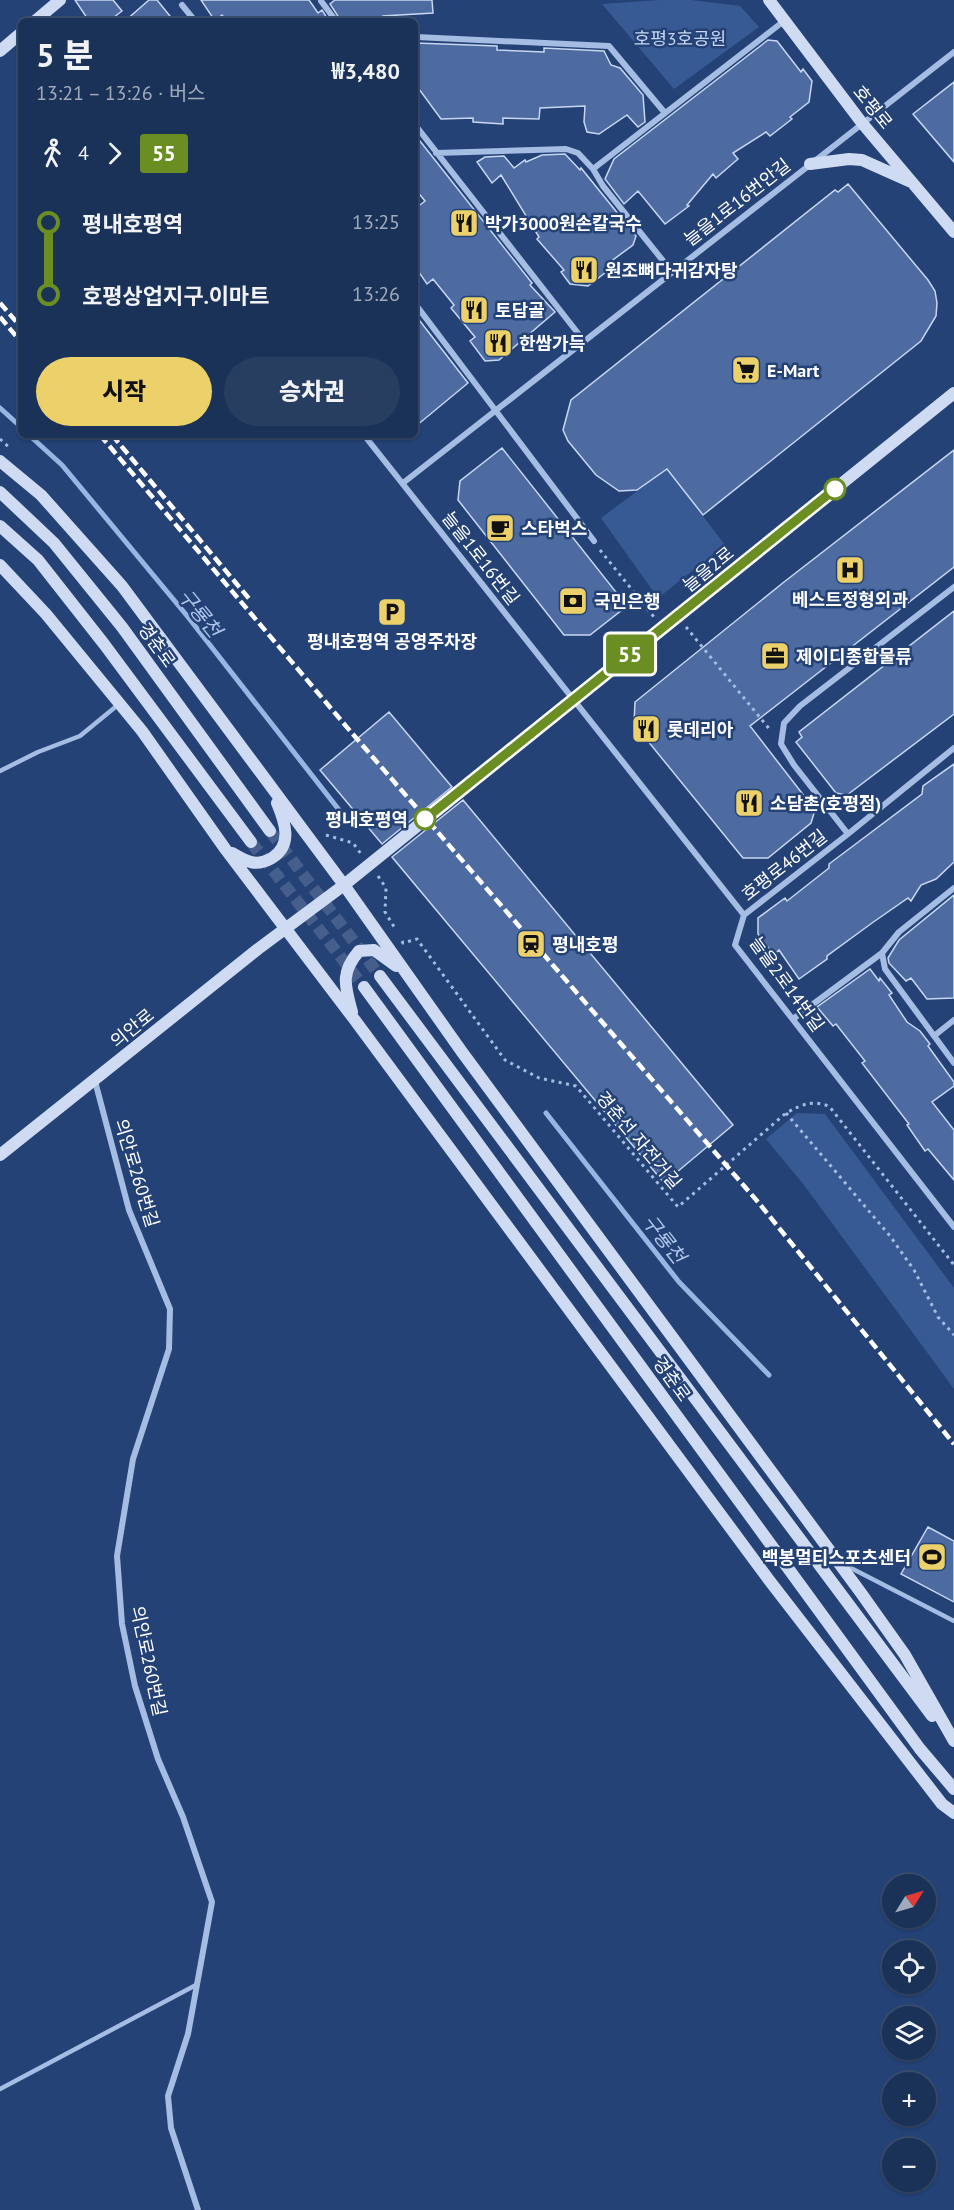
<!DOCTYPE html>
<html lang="ko">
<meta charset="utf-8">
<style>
body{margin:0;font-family:"PT Sans","Noto Sans KR",sans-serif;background:#283e61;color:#f1f3f6;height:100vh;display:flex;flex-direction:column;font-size:22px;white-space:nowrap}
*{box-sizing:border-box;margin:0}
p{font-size:20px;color:#a0aaba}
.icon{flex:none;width:33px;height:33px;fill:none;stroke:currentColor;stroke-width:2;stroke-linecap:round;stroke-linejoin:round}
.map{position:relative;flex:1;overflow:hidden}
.side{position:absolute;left:18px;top:18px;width:400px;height:420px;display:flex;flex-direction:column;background:#1b3258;border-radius:9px;box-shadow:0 2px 4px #0004,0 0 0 2px #394d6e}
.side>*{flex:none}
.badge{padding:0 12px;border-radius:4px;font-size:21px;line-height:39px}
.needle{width:39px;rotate:53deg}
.buttons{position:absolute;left:882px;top:1874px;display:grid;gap:12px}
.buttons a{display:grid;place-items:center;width:54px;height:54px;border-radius:50%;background:#1b3258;box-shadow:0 2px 4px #0004,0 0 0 2px #394d6e;font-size:30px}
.map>.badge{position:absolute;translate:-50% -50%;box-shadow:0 0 0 3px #fff}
.legs{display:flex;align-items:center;gap:9px;height:66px;padding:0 18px;font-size:20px}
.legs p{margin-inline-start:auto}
.overview{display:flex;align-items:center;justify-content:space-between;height:102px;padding:0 18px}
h1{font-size:33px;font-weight:800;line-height:45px}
.button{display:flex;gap:12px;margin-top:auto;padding:12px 18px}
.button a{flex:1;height:69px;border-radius:36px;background:#ecd16a;color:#111;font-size:24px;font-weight:800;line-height:69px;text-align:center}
.button a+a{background:#283e61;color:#f1f3f6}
ul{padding:0 18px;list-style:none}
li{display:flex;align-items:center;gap:21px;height:72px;font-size:22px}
li i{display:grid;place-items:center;width:9px;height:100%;margin:0 8px;background:currentColor}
li i::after{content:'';width:15px;height:15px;margin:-8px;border:4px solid;border-radius:50%;background:#1b3258}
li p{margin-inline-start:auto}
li:first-child i{background:linear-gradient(#0000 50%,currentColor 0)}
li:last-child i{background:linear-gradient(currentColor 50%,#0000 0)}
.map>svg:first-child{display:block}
.green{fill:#385a94}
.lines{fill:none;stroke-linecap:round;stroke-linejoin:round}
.stream{stroke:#99b6e3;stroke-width:5}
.building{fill:#4d6ba0;stroke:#c7d7f2;stroke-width:1.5}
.secondary-tunnel{stroke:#455e8b;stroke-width:12;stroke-dasharray:12 6;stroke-linecap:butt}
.path{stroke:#a5bce3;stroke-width:3;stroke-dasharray:3 4.5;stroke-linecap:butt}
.lane{stroke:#a5bce3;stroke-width:4.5}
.street{stroke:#a5bce3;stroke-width:6}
.secondary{stroke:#cedbf3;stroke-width:12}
.rail{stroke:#fff;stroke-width:4.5;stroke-dasharray:10 4.5;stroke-linecap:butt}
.line-1-casing{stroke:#fff;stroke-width:14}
.line-1{stroke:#6b8e23;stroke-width:9}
.stop-1-dot{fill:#fff;stroke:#6b8e23;stroke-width:3}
.labels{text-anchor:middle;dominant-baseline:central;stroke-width:5;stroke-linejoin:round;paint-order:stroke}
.park-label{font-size:18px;fill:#c7d7f2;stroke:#244276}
.street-label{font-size:18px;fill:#fff;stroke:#244276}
.poi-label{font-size:18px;font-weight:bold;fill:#fff;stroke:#244276;text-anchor:start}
.stop-label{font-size:18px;font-weight:bold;fill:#fff;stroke:#244276;text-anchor:end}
.water-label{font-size:20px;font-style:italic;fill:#b0c6eb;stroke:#244276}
</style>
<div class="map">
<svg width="954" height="2210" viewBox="0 0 954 2210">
<rect width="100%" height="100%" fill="#244276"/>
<path class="green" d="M660,0H691L740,6L759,27L674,89L602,4Z
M667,469L725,545L658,598L601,518Z
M797,1113L825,1114L954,1288V1389L804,1185L766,1139Z"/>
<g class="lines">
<path class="stream" d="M0,408L21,427
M29,435L62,465L188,617L343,815
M546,1113L679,1282L769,1375"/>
</g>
<path class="building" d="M75,0H113L122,11L109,21H89Z
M149,0H157L174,21H125Z
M201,0H309L318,13L322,10L329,21H227L222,15L215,21Z
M335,0H432L433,13L383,16V21H341L330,4Z
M768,40L777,41L801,72L803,69L812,81L809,102L790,117L792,119L770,136L766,132L733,153L738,159L716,178L713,174L687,205L689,206L665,224L638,191L624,204L605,179L614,159Z
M416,43L497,46V50L544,52V48L604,51L611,65L620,68L643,95L645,122L638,127L627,115L599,134L587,132L584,122L585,106L540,108L539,119L503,118V124L473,122V118L441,119L416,85Z
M954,82V162L913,114Z
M416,136L532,283L530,285L555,312L499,360L485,361L470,341L475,337L451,308L454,305L433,279L427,284L416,268V208L425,201L416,190Z
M565,154L580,170L581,168L636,236L633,245L606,265L610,269L588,286L570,284L561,272L564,270L537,239L539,237L501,175L492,183L477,162L485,157L504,156L514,168L525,160L526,162L542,155Z
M848,184L928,280L935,291L937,303L936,316L921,341L703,515L667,469L637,490L619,491L596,475L568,441L563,430L571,400L835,190L838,192Z
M416,316L468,383L416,426Z
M502,448L627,606L590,635H564L458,500L460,481Z
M954,450V567L750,726L815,810L811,823L768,858H743L634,724L635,702L784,582Z
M954,611V714L847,795L836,793L796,742L802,737L799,732Z
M389,712L452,787L382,844L320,770Z
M954,764V862L936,879L921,885L911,901L908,898L872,923L827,956V959L799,979L779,950L774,955L758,934V918L785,898L787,901L829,868V864L922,794L923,786Z
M463,800L733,1125L664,1183L392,857Z
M954,895V998L927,999L911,978L906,981L889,963L888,958L899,940Z
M870,969L879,981L880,978L892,993L889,995L907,1022L920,1031L930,1044L928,1046L954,1082V1086L932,1102L954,1130V1180L928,1149L925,1151L907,1125L909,1124L862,1063L865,1061L836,1024L833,1026L817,1007Z
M928,1527L954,1541V1602L901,1574Z"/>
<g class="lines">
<path class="secondary-tunnel" d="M270,831L380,976
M251,842L364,987"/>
<path class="path" d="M0,439L10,448
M600,550L654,617
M686,627L771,731
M326,835L353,843L361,854
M378,876L386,888L385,912L396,930
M402,941L403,943L417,939L505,1060L539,1078L576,1086L678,1207L786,1113C803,1104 811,1100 829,1106L954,1265
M786,1113L890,1236L914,1270L938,1317L954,1335"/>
<path class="lane" d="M0,771L38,752L80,736L119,704
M847,1566L954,1621
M0,2089L196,1985"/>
<path class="street" d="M321,1L336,21
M182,5L195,21
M416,37L609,46L665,113
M416,126L584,341
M436,153L566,149L578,153L593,169L603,186L672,272
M593,169L784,21
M416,305L594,541
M364,435L744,915L735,945L954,1227
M403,483L954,52
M848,834L794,765L781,744L784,723L800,706L954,587
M954,888L899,932L882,953L885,969L954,1063
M744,915L848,834L954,748
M793,1019L882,953
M934,1036L954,1020
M95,1081L129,1210L170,1309L169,1349L133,1459L117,1556L122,1624L135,1686L158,1759L183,1817L212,1902L188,2034L168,2096L171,2128L198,2210"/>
<path class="secondary" d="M769,0L862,123L954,232
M35,21L60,0
M0,51L21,33
M810,164L849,159L862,160L909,181
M0,461L41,495L122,586L344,885L462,1052L861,1593L905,1655L954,1741
M0,492L54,543L122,627L270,831
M0,526L38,560L104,644L251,842
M0,565L46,614L142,731L226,850L354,1019L769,1580L942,1804L954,1813
M232,853C247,862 256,867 272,858C293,845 285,822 277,803
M380,976L932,1716
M364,987L920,1749L954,1789
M352,1012C345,986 340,973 359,951L374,950L396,966
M0,1155L258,949L344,885L954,393"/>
<path class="rail" d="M0,303L21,327
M0,317L21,342
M100,435L351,732L758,1202L954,1444
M112,435L251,601"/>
</g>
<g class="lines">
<g class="line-1-casing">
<path id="line-1" d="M425,819L835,489"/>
</g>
<use href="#line-1" class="line-1"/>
</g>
<defs>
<g id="restaurant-square" transform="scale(1.5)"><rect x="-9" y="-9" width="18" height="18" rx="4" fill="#ecd16a" stroke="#244276"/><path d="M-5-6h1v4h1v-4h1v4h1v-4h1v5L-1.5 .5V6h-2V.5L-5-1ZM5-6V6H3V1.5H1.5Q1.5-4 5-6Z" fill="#111"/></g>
<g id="supermarket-square" transform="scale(1.5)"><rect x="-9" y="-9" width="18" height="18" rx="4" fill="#ecd16a" stroke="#244276"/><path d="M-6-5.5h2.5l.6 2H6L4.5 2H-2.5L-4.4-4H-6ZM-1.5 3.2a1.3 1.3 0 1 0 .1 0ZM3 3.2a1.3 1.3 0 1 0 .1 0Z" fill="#111"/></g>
<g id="cafe-square" transform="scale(1.5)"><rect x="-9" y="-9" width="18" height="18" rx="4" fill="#ecd16a" stroke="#244276"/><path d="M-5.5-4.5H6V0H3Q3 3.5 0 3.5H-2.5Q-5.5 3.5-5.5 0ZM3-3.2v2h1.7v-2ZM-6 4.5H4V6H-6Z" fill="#111"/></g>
<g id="hospital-square" transform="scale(1.5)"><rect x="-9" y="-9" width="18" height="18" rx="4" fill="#ecd16a" stroke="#244276"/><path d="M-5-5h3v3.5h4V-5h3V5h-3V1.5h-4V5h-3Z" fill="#111"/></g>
<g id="bank-square" transform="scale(1.5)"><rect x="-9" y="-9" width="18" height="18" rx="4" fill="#ecd16a" stroke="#244276"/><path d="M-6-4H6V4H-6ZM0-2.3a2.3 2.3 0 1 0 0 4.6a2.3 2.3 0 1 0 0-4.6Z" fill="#111"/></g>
<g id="parking-square" transform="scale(1.5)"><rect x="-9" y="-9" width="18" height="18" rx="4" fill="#ecd16a" stroke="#244276"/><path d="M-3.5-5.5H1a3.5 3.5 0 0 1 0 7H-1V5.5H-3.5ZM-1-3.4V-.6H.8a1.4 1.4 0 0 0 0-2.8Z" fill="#111"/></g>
<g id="office-square" transform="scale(1.5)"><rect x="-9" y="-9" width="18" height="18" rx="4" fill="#ecd16a" stroke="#244276"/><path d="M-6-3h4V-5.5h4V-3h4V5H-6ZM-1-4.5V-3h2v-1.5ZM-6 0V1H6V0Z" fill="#111"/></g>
<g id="station-square" transform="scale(1.5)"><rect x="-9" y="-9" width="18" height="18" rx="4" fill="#ecd16a" stroke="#244276"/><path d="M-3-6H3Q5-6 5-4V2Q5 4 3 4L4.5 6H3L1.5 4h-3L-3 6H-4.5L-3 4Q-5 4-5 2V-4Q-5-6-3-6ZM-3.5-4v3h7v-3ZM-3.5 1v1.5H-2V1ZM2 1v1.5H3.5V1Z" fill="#111"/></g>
<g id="stadium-square" transform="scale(1.5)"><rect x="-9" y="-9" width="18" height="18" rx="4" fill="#ecd16a" stroke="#244276"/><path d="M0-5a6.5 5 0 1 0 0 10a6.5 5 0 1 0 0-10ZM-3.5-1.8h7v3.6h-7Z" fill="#111"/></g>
</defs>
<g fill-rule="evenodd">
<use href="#restaurant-square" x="464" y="223"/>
<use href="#restaurant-square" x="584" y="270"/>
<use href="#restaurant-square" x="474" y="310"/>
<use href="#restaurant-square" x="498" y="343"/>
<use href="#supermarket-square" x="746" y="370"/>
<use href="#cafe-square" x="500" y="528"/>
<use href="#hospital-square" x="850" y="570"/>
<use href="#bank-square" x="573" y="601"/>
<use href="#parking-square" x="392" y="612"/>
<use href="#office-square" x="775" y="656"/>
<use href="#restaurant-square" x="646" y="729"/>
<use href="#restaurant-square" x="749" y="803"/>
<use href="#station-square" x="531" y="944"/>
<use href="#stadium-square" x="932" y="1557"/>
</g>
<g class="stop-1-dot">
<circle cx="835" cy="489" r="10"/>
<circle cx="425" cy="819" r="10"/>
</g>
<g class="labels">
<g class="park-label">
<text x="680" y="38">호평3호공원</text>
</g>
<g class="street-label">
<text transform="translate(873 107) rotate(51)">호평로</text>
<text transform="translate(737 202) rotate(-38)">늘을1로16번안길</text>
<text transform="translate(481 558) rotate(52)">늘을1로16번길</text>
<text transform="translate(708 569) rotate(-39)">늘을2로</text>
<text transform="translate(157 645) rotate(54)">경춘로</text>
<text transform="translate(784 865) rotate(-38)">호평로46번길</text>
<text transform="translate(787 984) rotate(54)">늘을2로14번길</text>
<text transform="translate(132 1028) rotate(-39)">의안로</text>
<text transform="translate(639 1140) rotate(50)">경춘선 자전거길</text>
<text transform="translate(137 1173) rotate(73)">의안로260번길</text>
<text transform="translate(672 1379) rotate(54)">경춘로</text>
<text transform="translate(149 1661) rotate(78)">의안로260번길</text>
</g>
<g class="poi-label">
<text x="485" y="223">박가3000원손칼국수</text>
<text x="605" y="270">원조뼈다귀감자탕</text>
<text x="495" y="310">토담골</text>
<text x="519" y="343">한쌈가득</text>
<text x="767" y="370">E-Mart</text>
<text x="521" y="528">스타벅스</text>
<text x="850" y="599" text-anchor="middle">베스트정형외과</text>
<text x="594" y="601">국민은행</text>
<text x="392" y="641" text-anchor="middle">평내호평역 공영주차장</text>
<text x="796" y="656">제이디종합물류</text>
<text x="667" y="729">롯데리아</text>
<text x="770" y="803">소담촌(호평점)</text>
<text x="552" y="944">평내호평</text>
<text x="911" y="1557" text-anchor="end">백봉멀티스포츠센터</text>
</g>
<g class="stop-label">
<text x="408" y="819">평내호평역</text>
</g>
<g class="water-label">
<text transform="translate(200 613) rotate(51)">구룡천</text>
<text transform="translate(664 1239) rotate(52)">구룡천</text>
</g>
</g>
</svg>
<div class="buttons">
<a><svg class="needle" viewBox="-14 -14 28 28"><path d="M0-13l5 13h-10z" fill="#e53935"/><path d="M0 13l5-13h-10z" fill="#a0aaba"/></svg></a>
<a><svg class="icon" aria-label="locate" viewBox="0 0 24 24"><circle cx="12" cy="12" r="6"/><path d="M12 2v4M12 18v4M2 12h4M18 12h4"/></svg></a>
<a><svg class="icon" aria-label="layers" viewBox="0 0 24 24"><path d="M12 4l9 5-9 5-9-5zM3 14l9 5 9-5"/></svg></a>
<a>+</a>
<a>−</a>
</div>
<b class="badge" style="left:630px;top:654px;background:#6b8e23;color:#fff">55</b>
<section class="side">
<div class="overview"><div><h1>5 분</h1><p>13:21 – 13:26 · 버스</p></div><b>₩3,480</b></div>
<div class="legs"><svg class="icon" aria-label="walk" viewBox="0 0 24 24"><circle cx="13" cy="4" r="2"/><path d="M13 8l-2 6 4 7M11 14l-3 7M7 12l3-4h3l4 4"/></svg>4<svg class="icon" aria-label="forward" viewBox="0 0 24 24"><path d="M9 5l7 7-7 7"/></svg><b class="badge" style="background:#6b8e23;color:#fff">55</b></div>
<ul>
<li><i style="color:#6b8e23"></i><b>평내호평역</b><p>13:25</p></li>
<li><i style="color:#6b8e23"></i><b>호평상업지구.이마트</b><p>13:26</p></li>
</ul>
<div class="button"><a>시작</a><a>승차권</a></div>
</section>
</div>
